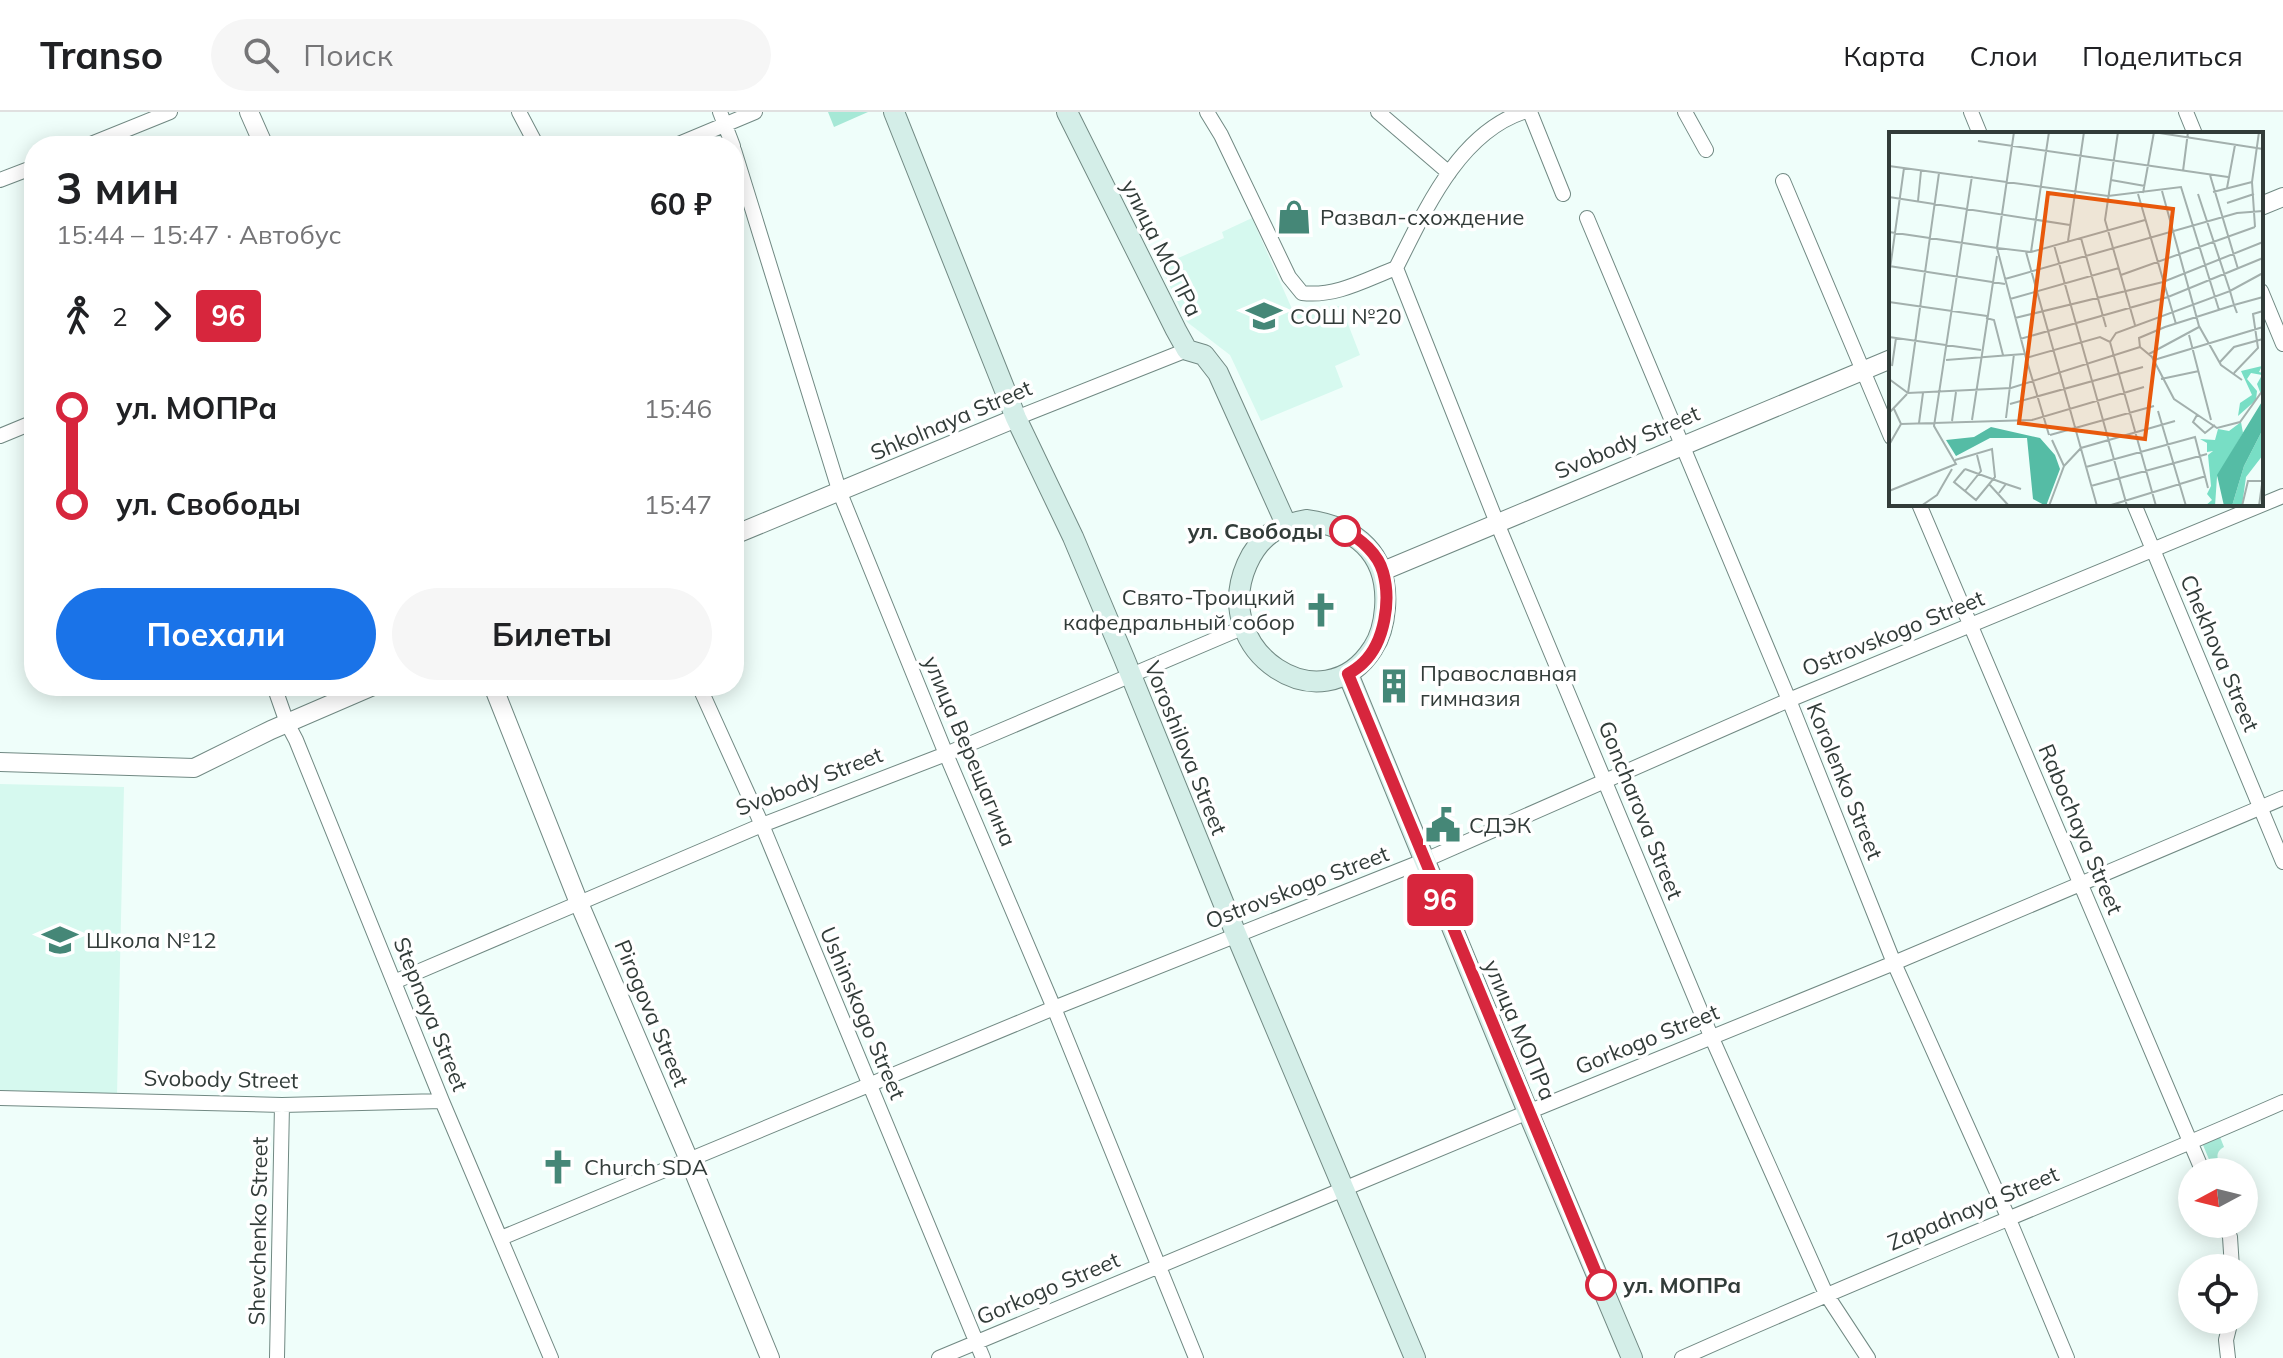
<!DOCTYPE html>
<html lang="ru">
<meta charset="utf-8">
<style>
body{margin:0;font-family:Mulish,sans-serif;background:#f6f6f6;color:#202124;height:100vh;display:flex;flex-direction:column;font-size:30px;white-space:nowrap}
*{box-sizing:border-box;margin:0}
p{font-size:26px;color:#757577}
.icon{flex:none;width:44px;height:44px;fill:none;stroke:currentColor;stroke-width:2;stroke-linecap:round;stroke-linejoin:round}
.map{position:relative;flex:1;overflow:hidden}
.drawer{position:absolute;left:24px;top:24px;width:720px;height:560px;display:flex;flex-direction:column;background:#fff;border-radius:32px;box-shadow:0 4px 20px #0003}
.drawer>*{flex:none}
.badge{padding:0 16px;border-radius:6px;font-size:28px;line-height:52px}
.needle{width:52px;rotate:263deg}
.buttons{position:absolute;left:2178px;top:1046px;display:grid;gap:16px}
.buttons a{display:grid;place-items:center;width:80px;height:80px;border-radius:50%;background:#fff;box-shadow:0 4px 20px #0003;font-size:40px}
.map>.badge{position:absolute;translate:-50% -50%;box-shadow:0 0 0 4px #fff}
.legs{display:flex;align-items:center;gap:12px;height:88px;padding:0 32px;font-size:26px}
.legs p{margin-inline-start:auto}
.overview{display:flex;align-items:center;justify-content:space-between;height:136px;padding:0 32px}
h1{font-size:44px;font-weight:700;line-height:60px}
.primary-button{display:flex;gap:16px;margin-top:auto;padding:16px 32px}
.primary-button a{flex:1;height:92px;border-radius:48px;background:#1a73e8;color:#fff;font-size:32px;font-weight:700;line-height:92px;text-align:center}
.primary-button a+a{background:#f6f6f6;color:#202124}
ul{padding:0 32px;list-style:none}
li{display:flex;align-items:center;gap:28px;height:96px;font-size:30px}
li i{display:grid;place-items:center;width:12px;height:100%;margin:0 10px;background:currentColor}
li i::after{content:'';width:20px;height:20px;margin:-10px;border:6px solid;border-radius:50%;background:#fff}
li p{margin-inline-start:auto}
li:first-child i{background:linear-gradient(#0000 50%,currentColor 0)}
li:last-child i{background:linear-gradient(currentColor 50%,#0000 0)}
header{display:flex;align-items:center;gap:48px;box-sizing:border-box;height:112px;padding:0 40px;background:#fff;border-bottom:2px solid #e0e0e0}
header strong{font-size:38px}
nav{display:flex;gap:44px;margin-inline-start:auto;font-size:28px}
.search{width:560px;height:72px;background:#f6f6f6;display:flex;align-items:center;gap:20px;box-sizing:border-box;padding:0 28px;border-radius:44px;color:#757577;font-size:30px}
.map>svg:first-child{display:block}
.built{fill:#d6f9ef}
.green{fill:#a6e8d6}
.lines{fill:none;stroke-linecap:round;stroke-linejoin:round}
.minor-casing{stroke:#718983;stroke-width:16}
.tertiary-casing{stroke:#718983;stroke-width:20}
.secondary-casing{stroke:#718983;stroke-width:22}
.minor{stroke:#fff;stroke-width:14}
.tertiary{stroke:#fff;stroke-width:18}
.secondary{stroke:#d4eee8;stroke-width:20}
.line-1-casing{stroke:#fff;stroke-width:18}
.line-1{stroke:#d7263d;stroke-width:12}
.stop-1-dot{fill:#fff;stroke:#d7263d;stroke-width:4}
.labels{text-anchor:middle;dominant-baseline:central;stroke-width:7;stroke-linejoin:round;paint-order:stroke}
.poi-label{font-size:22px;fill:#323c39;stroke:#fff;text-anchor:start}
.street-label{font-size:22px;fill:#323c39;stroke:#fff}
.stop-label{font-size:22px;font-weight:bold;fill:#323c39;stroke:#fff;text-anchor:end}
.inset-road{fill:none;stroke:#a3b0ad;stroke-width:2}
.view{fill:#e8590c;fill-opacity:0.15;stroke:#e8590c;stroke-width:4}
.inset-edge{fill:none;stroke:#323c39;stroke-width:4}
</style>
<header>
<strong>Transo</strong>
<div class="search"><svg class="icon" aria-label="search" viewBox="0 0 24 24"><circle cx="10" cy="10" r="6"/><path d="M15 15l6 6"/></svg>Поиск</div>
<nav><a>Карта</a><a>Слои</a><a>Поделиться</a></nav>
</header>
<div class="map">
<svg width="2283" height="1246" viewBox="0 0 2283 1246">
<rect width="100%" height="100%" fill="#effefa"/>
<path class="built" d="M1252,106L1292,197L1341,194L1360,243L1335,254L1343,275L1261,309L1230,243L1187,210L1160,154L1224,126L1222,120Z
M0,672L124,675L117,983L0,980Z"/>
<path class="green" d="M828,0H868L834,15Z
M2220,1025L2224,1035C2215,1040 2217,1046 2220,1054L2213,1057L2203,1033Z"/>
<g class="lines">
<g class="minor-casing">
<path id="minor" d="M519,0L537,34
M720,0L733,34
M1207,0L1221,23L1289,165L1302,181C1336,185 1365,168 1396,156
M1378,0L1449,61
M1530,0L1563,82
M1685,0L1706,38
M1971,0L1980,22
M2186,0L2195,22
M86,34L170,0
M674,34L755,0
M734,38L840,381L946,642L1054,896L1196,1246
M0,68L34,55
M1783,69L1891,325
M1587,106L1789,588L1894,851L2008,1105L2067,1246
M1396,156L1497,411L1711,924L1826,1182L1868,1246
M1396,156C1425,99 1458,22 1523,0
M2261,179L2283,232
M1016,306L1187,238
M0,324L34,310
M1919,392L2203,1060
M2134,392L2283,750
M274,574L287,611L296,628L442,989L551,1246
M699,574L762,713L983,1246
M394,870L762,713L946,642L1242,516
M0,986L282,993L442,989
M2225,1112L2230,1125L2232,1156
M501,1126L1054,896L1423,749L1789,588L2283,384
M277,1246L282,993
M939,1246L1528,1000L1894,851L2283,686
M1682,1246C1881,1157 2083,1078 2283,990
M2228,1246L2226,1228L2231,1208"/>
</g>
<g class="tertiary-casing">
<path id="tertiary" d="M249,0L264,34
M2261,94L2283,85
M734,423L1016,306
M1383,459L1891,247
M493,574L579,791L689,1048L770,1246
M0,650L194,656L271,618L373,574"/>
</g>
<g class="secondary-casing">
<path id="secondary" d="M894,0L1016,306L1073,425L1124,546L1236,822L1415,1246
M1067,0L1176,218L1187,238L1204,243L1218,261L1286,412
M1306,408C1357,415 1389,442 1385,496C1384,509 1381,524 1373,536C1323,615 1208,540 1247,452C1259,425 1277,413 1306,408Z
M1348,562L1528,1000L1632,1246"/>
</g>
<use href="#minor" class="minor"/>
<use href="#tertiary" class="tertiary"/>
<use href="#secondary" class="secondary"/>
</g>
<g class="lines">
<g class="line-1-casing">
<path id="line-1" d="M1345,419C1361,427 1378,442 1383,460C1391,488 1385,530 1363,551C1359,555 1353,559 1348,562L1601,1173"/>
</g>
<use href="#line-1" class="line-1"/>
</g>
<defs>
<g id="shop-bare" transform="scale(2.76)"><path d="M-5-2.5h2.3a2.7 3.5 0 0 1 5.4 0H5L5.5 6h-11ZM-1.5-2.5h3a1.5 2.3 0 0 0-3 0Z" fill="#458777" stroke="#fff" stroke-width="2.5" paint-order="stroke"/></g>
<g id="school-bare" transform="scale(2.76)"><path d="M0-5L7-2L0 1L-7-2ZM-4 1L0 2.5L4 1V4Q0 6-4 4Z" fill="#458777" stroke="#fff" stroke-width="2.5" paint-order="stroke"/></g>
<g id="church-bare" transform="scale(2.76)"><path d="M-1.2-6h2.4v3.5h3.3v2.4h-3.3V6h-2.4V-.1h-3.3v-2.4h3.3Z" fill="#458777" stroke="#fff" stroke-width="2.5" paint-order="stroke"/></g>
<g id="building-bare" transform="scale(2.76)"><path d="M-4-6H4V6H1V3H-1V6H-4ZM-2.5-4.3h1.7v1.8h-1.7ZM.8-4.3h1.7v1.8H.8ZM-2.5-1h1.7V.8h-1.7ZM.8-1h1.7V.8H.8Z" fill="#458777" stroke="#fff" stroke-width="2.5" paint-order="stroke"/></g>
<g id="civic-bare" transform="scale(2.76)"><path d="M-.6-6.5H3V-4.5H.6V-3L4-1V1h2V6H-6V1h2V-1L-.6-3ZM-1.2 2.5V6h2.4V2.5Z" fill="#458777" stroke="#fff" stroke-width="2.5" paint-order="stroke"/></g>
</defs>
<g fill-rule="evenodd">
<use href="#shop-bare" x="1294" y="105"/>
<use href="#school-bare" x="1264" y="204"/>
<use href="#church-bare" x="1321" y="498"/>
<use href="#building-bare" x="1394" y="574"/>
<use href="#civic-bare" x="1443" y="713"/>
<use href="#school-bare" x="60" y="828"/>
<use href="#church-bare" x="558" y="1055"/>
</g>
<g class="stop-1-dot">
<circle cx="1345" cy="419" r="14"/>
<circle cx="1601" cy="1173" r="14"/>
</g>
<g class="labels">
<g class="poi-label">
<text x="1320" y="105">Развал-схождение</text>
<text x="1290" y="204">СОШ №20</text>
<text x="1295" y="485" text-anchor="end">Свято-Троицкий<tspan x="1295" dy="25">кафедральный собор</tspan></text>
<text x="1420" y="561">Православная<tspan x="1420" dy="25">гимназия</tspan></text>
<text x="1469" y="713">СДЭК</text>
<text x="86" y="828">Школа №12</text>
<text x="584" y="1055">Church SDA</text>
</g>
<g class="street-label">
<text transform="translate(1162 136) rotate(63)">улица МОПРа</text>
<text transform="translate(951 308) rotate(-23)">Shkolnaya Street</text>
<text transform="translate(1627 330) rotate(-23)">Svobody Street</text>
<text transform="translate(1893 521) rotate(-22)">Ostrovskogo Street</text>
<text transform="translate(2220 541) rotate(67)">Chekhova Street</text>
<text transform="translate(1186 636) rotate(68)">Voroshilova Street</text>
<text transform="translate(970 639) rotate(67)">улица Верещагина</text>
<text transform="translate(809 669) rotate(-21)">Svobody Street</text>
<text transform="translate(1845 669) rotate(68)">Korolenko Street</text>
<text transform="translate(1641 698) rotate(68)">Goncharova Street</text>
<text transform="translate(2081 717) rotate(67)">Rabochaya Street</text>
<text transform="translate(1297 775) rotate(-21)">Ostrovskogo Street</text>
<text transform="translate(652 901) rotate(67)">Pirogova Street</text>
<text transform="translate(863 901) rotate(67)">Ushinskogo Street</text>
<text transform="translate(431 902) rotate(68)">Stepnaya Street</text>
<text transform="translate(1520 918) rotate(67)">улица МОПРа</text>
<text transform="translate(1647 927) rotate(-22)">Gorkogo Street</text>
<text transform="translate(221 967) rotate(1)">Svobody Street</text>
<text transform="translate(1973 1096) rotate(-23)">Zapadnaya Street</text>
<text transform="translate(258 1119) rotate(-89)">Shevchenko Street</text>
<text transform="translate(1048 1176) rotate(-23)">Gorkogo Street</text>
</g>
<g class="stop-label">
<text x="1323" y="419">ул. Свободы</text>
<text x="1623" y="1173" text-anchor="start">ул. МОПРа</text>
</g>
</g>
<g transform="translate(1889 20)">
<rect width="374" height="374" fill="#effefa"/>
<path d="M373,234L370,240L374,241L373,265L368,252L373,243L362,241L358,247L368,259L367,268L349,284L351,271L363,263L352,239ZM352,290L354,301L328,345L326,374H316L323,368L318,362L322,354L319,323L324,319L318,320V311L311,307L326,308L329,297L340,299ZM374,297V323L357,345L353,374H343L355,334Z" fill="#78dec5"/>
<path d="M374,268V297L355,334L343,374H335L328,343ZM102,295L151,306L166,323L171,337L157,374L144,367L138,306H101L67,324L57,308L85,305Z" fill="#55bca5"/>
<path class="inset-road" d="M125,0L108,116L142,120L256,88M229,0L216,88L246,193M264,0L374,17M89,9L339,45M0,34L219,64L292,55L330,178M294,39L299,0M321,43L349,137M222,48L256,54M338,56L346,13M273,59L310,194L332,233L353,248M324,60L363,50M254,61L265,0M249,62L287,192M309,62L341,159L374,141M0,65L181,93M29,69L32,39M338,71L365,62M366,95L363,50L370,0M0,100L108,116L137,226L211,205L221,210L227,201L341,159L345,173L374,165M192,106L217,195M179,109L195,0M165,113L238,374M137,120L208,374M142,120L160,0M0,134L116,152M232,143L366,95M0,144L15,36M116,147L348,81L374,79M121,167L230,136M0,170L98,184M97,186L105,188L114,223M126,186L274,150L374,110M300,203L322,288M0,205L92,218M131,207L279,165L374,126M221,210L267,374M251,215L263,225L285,267L328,296L351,290L374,258M251,215L250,206L276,195L345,173L348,181M260,222L310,195M137,226L160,303M57,228L135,222M265,228L374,195M331,230L345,215L374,207M3,234L7,206M345,241L369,216L364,182L374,179M0,247L19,261L122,256L251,215M272,247L310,239M19,261L50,41M121,272L254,235M5,277L12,292L143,288L255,255M269,279L297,374M0,281L18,262M308,283L304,290L316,301L326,293M117,286L125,222M83,288L108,124M63,289L67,260M30,291L34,261M161,303L265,274M0,313L12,292M66,328L103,317L106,345L87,368L65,350L76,337M175,334L192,316L286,289M197,335L306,305L319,356M76,337L117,352M100,352L120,374M202,354L318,322M0,359L67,332L45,294L83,44M76,359L92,339L88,323M110,361L117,352L132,357M32,374L48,363L63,337M160,374L175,334L163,308M219,374L317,344M353,374L359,349H373M370,374L374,345"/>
<path class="view" d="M159,61L284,77L256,307L130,291Z"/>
<rect width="374" height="374" class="inset-edge"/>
</g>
</svg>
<div class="buttons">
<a><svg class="needle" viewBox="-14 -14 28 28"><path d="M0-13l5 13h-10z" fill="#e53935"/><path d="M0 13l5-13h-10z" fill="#757577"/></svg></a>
<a><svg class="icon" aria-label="locate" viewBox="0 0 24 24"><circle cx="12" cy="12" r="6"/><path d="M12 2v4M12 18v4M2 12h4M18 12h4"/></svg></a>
</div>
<b class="badge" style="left:1440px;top:788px;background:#d7263d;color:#fff">96</b>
<section class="drawer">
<div class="overview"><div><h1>3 мин</h1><p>15:44 – 15:47 · Автобус</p></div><b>60 ₽</b></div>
<div class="legs"><svg class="icon" aria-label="walk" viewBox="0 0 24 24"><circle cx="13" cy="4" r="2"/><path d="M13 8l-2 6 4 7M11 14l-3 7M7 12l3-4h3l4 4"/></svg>2<svg class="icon" aria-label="forward" viewBox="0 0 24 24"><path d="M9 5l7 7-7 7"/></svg><b class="badge" style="background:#d7263d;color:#fff">96</b></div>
<ul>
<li><i style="color:#d7263d"></i><b>ул. МОПРа</b><p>15:46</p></li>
<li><i style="color:#d7263d"></i><b>ул. Свободы</b><p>15:47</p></li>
</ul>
<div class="primary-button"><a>Поехали</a><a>Билеты</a></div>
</section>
</div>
